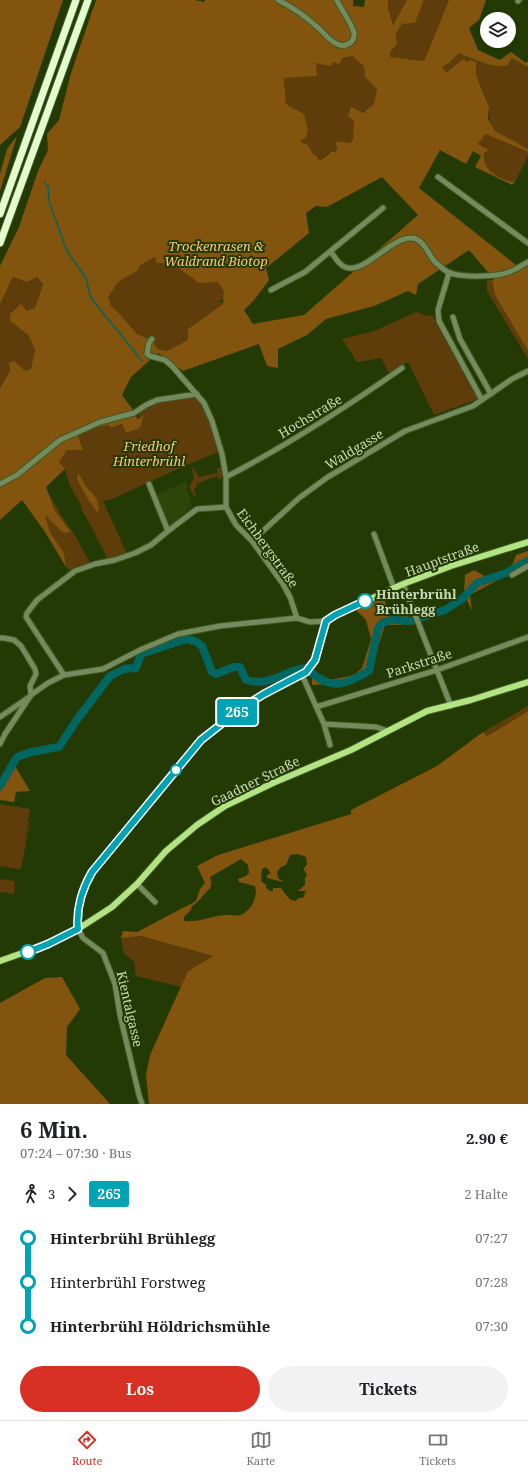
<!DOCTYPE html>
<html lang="de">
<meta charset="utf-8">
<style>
body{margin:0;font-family:"Noto Serif",serif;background:#f2f2f2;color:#202124;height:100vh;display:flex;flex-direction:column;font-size:15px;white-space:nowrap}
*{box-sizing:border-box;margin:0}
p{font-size:13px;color:#757577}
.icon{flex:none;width:22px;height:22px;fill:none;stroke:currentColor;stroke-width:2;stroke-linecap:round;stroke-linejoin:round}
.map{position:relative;height:1104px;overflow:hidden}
.panel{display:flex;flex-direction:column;background:#fff;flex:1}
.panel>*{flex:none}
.badge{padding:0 8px;border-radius:3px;font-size:14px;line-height:26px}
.controls{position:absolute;left:480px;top:12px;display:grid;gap:8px}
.controls a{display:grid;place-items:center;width:36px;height:36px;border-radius:50%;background:#fff;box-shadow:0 2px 6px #0003;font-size:20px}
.map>.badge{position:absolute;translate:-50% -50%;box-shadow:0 0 0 2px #fff}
.legs{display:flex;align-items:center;gap:6px;height:44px;padding:0 20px;font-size:13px}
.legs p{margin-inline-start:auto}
.overview{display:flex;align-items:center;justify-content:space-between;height:68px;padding:0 20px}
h1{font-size:22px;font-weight:700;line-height:30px}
.action{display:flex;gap:8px;margin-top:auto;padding:8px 20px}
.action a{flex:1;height:46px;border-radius:24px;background:#d93025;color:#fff;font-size:16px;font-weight:700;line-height:46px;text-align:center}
.action a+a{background:#f2f2f2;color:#202124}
ul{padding:0 20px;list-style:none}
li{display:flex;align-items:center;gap:14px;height:44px;font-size:15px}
li i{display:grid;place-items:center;width:6px;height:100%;margin:0 5px;background:currentColor}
li i::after{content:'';width:10px;height:10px;margin:-5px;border:3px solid;border-radius:50%;background:#fff}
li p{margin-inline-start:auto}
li:first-child i{background:linear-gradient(#0000 50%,currentColor 0)}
li:last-child i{background:linear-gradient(currentColor 50%,#0000 0)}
.tabs{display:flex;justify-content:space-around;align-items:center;height:56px;border-top:1px solid #e0e0e0;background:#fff;font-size:11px;color:#757577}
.tabs a{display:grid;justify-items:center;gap:2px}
.tabs .current{color:#d93025}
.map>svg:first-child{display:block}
.built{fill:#2c460a}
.green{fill:#5f3d0b}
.forest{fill:#82540e;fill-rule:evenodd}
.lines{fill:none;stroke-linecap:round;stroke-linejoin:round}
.stream{stroke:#006662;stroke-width:1.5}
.river{stroke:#006662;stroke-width:8}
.minor-casing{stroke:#415724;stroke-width:7}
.major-casing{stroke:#415724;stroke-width:8}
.highway-casing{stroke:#415724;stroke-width:9}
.minor{stroke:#738b5d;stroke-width:5}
.major{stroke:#b3e483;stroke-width:6}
.highway{stroke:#e3fbce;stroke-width:7}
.line-1-casing{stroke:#fff;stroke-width:9}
.line-1{stroke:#00a3b4;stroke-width:6}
.stop-1-dot{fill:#fff;stroke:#00a3b4;stroke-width:2}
.labels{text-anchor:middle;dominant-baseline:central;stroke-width:4;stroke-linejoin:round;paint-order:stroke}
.park-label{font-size:13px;font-style:italic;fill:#fcc583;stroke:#233a04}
.street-label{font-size:13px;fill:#c7dab8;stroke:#233a04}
.stop-label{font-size:13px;font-weight:bold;fill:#c7dab8;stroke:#233a04;text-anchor:start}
</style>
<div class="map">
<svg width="528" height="1104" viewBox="0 0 528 1104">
<rect width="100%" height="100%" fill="#233a04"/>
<path class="built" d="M187,481V489L192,506L171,525L168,526L155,495Z"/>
<path class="green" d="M388,0H407L393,25L388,8Z
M424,0H449L424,61L390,57V52L397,44L396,33L402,24L415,23Z
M459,53C468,57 498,70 506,65C509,64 511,61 512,58L528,67V149C521,145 500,136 495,131C488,125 490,116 489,108C487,97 472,65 463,59L446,73L442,67L448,64Z
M352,56L364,66L365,77L377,89L374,104L354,119V140L350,143L335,141L337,149L335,152L328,153L321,160L318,159L317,156L313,154L308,145L303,143L301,141L308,130L304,114L286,104L284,77L317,76L315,63L333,62Z
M486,134L528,152V156L515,182C504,182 489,174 485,163C484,160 484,156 484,153L489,150L478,144Z
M193,215L235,297L221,300H219L223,304L188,329L189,340L167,351L157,349L153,341L137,334L118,312L111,306L94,282Z
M13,277L27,282L37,277L43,284L35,308L10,321L28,335L35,349L31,369L25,371H10L0,388V304Z
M487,280H492L495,295L528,351V359L487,291Z
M416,312L424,315L433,316L438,327L478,399L434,415L408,362L389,373L381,358L357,362L342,339L374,331Z
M194,397C205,401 217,441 218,452L189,464L112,499L103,501L127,554L113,559L107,558L90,524L82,511L81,505L70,486L65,469L59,462L67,450H83L78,436L96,427L109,425L111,428L122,424L126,433L140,428L144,416L138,421L140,409L157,400Z
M193,467L199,477L217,473V468H222V477L219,480L217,476L196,484L197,487L194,489L196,496H194L189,487L194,478L192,468Z
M49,494L64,520L75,535L90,563L69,570L66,567L64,553L50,532L45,515L63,533L71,532L55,511Z
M528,706V711L486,736L483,732Z
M0,804L30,809L24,845L29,821L30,822L21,869H19L0,866Z
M0,879L15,881L14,894L0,892Z
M141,936L213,956L188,971L181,987L136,976L134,962L124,953L121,938Z"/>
<path class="forest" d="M0,0H63L20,127L0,145Z
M96,0H195L204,2L205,0H353V6L364,7L365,0H388V8L393,25L407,0H424L415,23L402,24L396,33L397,44L390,52V57L424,61L449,0H486L479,20L469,28L478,50L500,60L511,52L526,63L528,61V67L512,58C510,62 508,66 503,66C494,68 468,57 459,53L448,64L442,67L446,73L463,59L467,62L470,60L476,62V75L489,107L488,119L495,131L528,149V152L486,134L478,144L489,150L484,153C484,156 484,161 485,163C489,174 504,181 515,182L512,185L475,167L481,156L473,151L466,164L440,150L419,188L521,269L528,265V351L495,295L492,280L494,279L469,250L418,284L416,295L408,291L374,306L326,319L307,335L278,349V368L267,366L259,344L183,371L158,353L131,377L122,395L133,410L138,420L144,415L140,428L126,433L122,424L111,428L109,425L96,427L78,436L83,450H67L59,462L65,469L46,487L55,511L71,532L63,533L45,515L50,532L64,553L66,567L45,532L22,500L0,520V388L10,371L9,363L14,361L25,371L31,369L35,349L28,335L10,321V314L21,304L27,311L35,308L43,284L37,277L27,282L13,277L0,304V266L19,227L38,171L48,150L47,134L59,120L71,73ZM352,56L364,66L365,77L377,89L374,104L363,113L351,107L348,117L354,120L353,140L350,143L335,141L337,149L335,152H331L321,160L318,159L317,156L313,154L308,145L303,143L301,141L306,137L308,130L304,114L286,104L284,78L317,76L316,63L331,66L333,62L339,64L343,58ZM382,177L418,215L304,315L253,324L244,310L255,299L269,280L266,268L309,233L306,213L316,206L327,207ZM155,257L157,263L173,264L199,283L218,282L224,291L223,304L188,329V340L167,351L157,349L153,341L137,334L118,312L111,306L108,297L118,282L138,270L140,265Z
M17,136L0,191V174L7,149Z
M78,473L87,488L97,499L99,509L97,512L89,501L77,479Z
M528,551V564L470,595L472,611L464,594L465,575L474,570L488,578C505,572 510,574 516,555Z
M383,596L391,618L408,616L406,623L401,625H385L370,672L332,684L312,685V672L330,680L354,675L362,668L371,639L366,620L355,609Z
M528,711V1104H149L146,1075L150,1055L188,971L213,956L141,936L121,938L123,931L137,932L196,901L200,889L205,883L197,866L218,855L351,814V810L437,766L483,732L487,736ZM298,854L306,857L307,864L303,870L305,871L307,875L305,878V885L298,891H306L303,898H299L295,901C288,900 285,893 281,888H273V891H270L266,888V885L261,881L262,869L266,867L270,872V874L267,875V878L284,882L278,878L277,872L281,867L286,865L290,855ZM241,859L248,865L249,873L246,876L238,879L239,882L255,886C258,896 252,910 241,915C237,916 229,915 225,915C211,916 198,923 184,921V917L191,910L192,906C197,903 198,901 202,897C208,888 214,889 210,877Z
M15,766L30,791L16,792L14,802L0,800V791Z
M62,977L80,1009L67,1027L66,1055L110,1104H0V1003L45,978Z"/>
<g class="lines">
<path class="stream" d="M44,183L48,186L49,200L52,210L67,251L86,278L91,298L142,361"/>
<path class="river" d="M0,786L17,757L31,752L59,747L76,721L110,676L124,669L136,668L141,654L186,639L195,641L202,646L212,672L216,674L234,667H240L246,680C273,687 283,670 306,668C330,691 342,686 369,671L378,628L382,623L391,620L411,621L445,610L462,599L477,583L506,573L528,561"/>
<g class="minor-casing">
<path id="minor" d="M278,0C292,7 304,15 316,26C323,31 329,41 337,44C345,48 355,43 354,33C352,23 341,10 337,0
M518,1L519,0
M438,177L528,243
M331,252C334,256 338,263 343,266C361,278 391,237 411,238C424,238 428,255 436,263C440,266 444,270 448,272C460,278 497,277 509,272C516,270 522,265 528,262
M449,273L438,310L439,321L482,400
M271,290L305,272L383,208
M453,317L460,339L491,394
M152,339L149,343L147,354L150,356L165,360L172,366L204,403L212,421L222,454L226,477V507L236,525L252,541L283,584L290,597L297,618
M226,477C288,445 345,408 402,368
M0,484L17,475L60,440L100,422L134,413L146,405L157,400L197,394
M149,484L168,531
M374,534L394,588
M252,541L299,498L328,477L405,431L473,406L512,379L528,371
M512,575L528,566
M403,584L451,706
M0,638H4L14,640L21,646L35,669L36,674L30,686L31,695
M64,675L26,617L27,613L37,600L75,571L95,564L115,560L135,553L151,545L168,531L197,509L226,507
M302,675L324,724L330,745
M316,707L437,670L528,637
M0,717L29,697
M324,724L376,727L388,731
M0,744L5,734L31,695L48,683L64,675L103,669L140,650L178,634L220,626L297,618L310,622L326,621
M137,884L155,902
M78,929L83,938L103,953L115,984L120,1015L139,1095L142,1104"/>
</g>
<g class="major-casing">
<path id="major" d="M78,929C76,910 82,889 92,872L201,740L243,707L264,694L302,675L308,670L315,660L325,625L329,618L403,584L451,566L528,542
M0,961L48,944L78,929L112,907L137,884L166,851L197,825L225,806L273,783L351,750L427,711L471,700L528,682"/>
</g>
<g class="highway-casing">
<path id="highway" d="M0,214L76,0
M0,243L88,0"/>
</g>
<use href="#minor" class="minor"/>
<use href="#major" class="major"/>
<use href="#highway" class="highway"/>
</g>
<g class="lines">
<g class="line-1-casing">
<path id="line-1" d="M28,952L48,944L78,929C76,910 82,889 92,872L201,740L243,707L264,694L306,672L315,660L326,621L335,615L365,601"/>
</g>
<use href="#line-1" class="line-1"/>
</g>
<g class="stop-1-dot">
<circle cx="365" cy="601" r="7"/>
<circle cx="176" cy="770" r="5"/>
<circle cx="28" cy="952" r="7"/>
</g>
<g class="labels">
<g class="park-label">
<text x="216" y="246">Trockenrasen &amp;<tspan x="216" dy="15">Waldrand Biotop</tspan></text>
<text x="149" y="446">Friedhof<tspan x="149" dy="15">Hinterbrühl</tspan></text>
</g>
<g class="street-label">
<text transform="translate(310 416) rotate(-31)">Hochstraße</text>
<text transform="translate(354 449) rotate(-31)">Waldgasse</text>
<text transform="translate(268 548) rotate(54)">Eichbergstraße</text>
<text transform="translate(442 559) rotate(-20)">Hauptstraße</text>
<text transform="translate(419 663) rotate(-18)">Parkstraße</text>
<text transform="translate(255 781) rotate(-26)">Gaadner Straße</text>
<text transform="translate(130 1009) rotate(77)">Kientalgasse</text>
</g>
<g class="stop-label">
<text x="376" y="594">Hinterbrühl<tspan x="376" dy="15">Brühlegg</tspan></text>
</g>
</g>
</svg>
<div class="controls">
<a><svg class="icon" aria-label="layers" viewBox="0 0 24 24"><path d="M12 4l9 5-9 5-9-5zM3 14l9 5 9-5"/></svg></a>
</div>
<b class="badge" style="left:237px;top:712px;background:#00a3b4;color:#fff">265</b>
</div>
<section class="panel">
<div class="overview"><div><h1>6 Min.</h1><p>07:24 – 07:30 · Bus</p></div><b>2.90 €</b></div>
<div class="legs"><svg class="icon" aria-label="walk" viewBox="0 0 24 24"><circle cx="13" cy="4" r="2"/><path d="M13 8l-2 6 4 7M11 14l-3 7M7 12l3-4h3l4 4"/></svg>3<svg class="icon" aria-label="forward" viewBox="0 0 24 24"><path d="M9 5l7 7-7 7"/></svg><b class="badge" style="background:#00a3b4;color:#fff">265</b><p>2 Halte</p></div>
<ul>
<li><i style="color:#00a3b4"></i><b>Hinterbrühl Brühlegg</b><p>07:27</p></li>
<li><i style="color:#00a3b4"></i><span>Hinterbrühl Forstweg</span><p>07:28</p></li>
<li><i style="color:#00a3b4"></i><b>Hinterbrühl Höldrichsmühle</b><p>07:30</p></li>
</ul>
<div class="action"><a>Los</a><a>Tickets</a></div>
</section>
<nav class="tabs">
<a class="current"><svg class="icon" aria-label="directions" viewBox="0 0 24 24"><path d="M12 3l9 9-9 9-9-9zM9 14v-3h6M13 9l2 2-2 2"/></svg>Route</a>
<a><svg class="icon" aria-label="map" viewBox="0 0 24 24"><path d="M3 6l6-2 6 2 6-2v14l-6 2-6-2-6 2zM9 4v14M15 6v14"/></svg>Karte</a>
<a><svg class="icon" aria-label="tickets" viewBox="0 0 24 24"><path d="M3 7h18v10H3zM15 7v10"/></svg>Tickets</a>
</nav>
